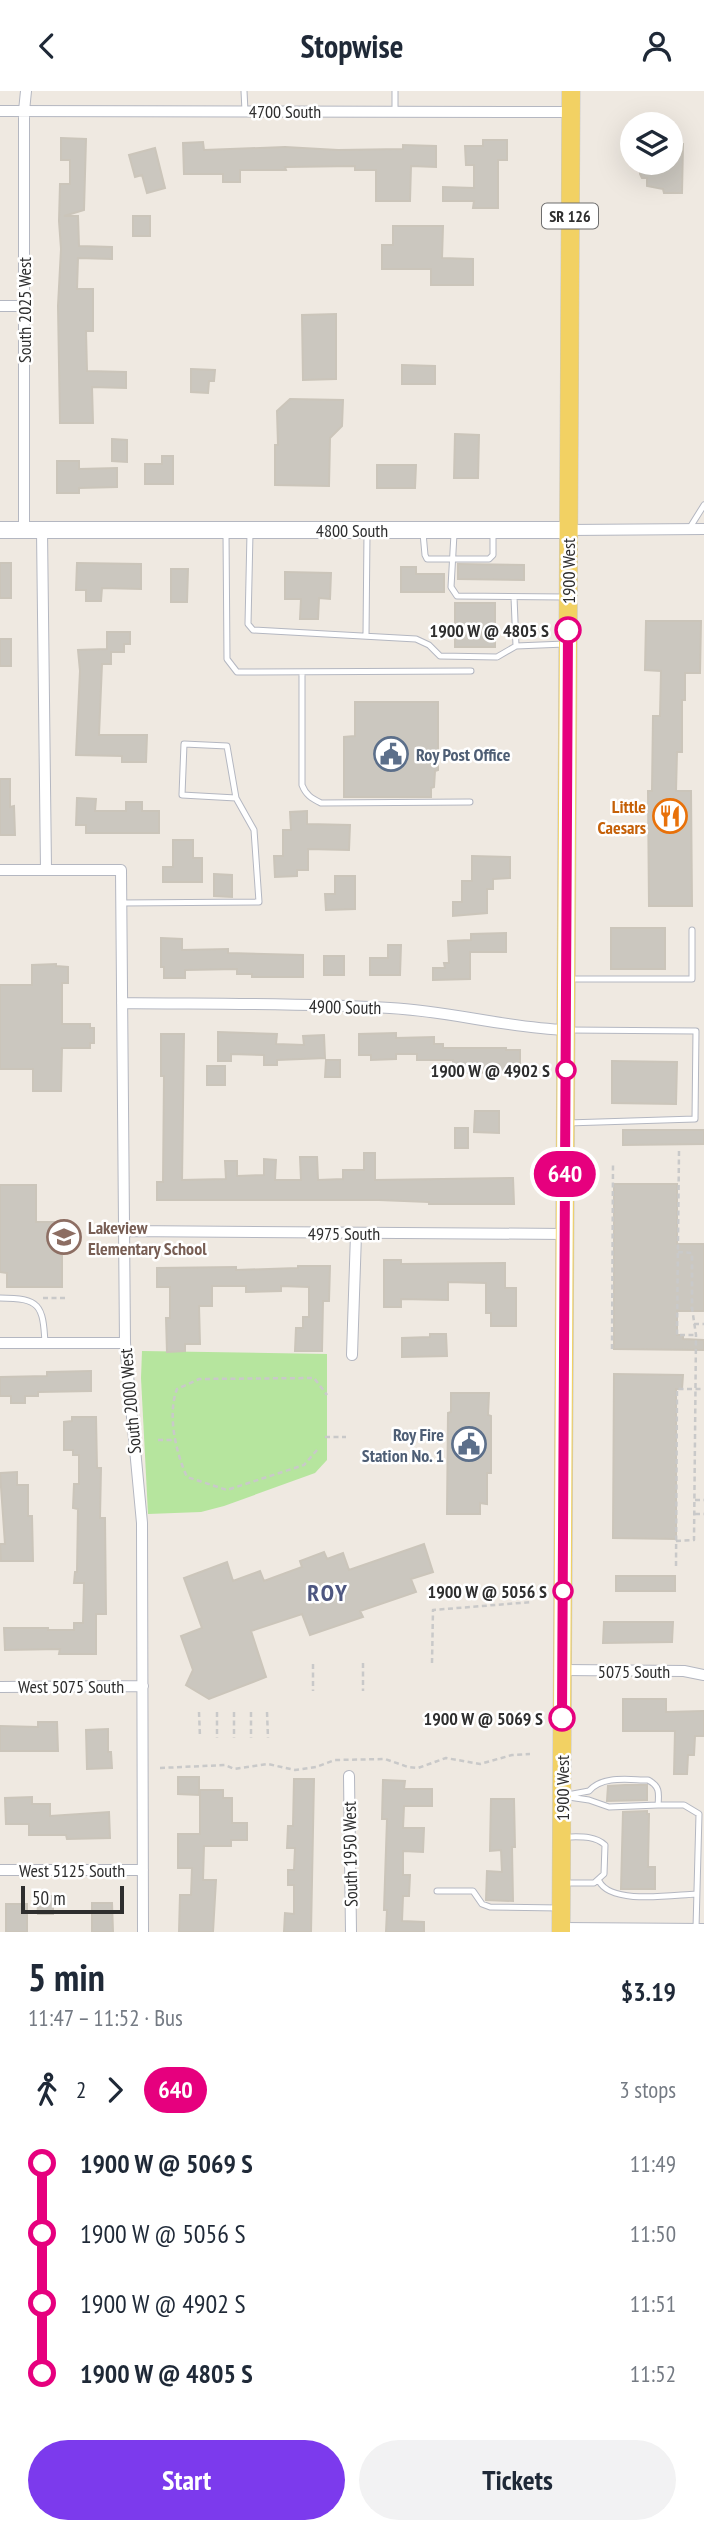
<!DOCTYPE html>
<meta charset="utf-8">
<style>
body{margin:0;font-family:"PT Sans Narrow",sans-serif;background:#f2f2f3;color:#1f2937;height:100vh;display:flex;flex-direction:column;font-size:26px;white-space:nowrap}
*{box-sizing:border-box;margin:0}
p{font-size:23px;color:#747a83}
.icon{flex:none;width:38px;height:38px;fill:none;stroke:currentColor;stroke-width:2;stroke-linecap:round;stroke-linejoin:round}
.map{position:relative;height:1841px;overflow:hidden}
.drawer{display:flex;flex-direction:column;background:#fff;flex:1}
.drawer>*{flex:none}
.badge{padding:0 14px;border-radius:23px;font-size:24px;line-height:46px}
.tools{position:absolute;left:620px;top:21px;display:grid;gap:14px}
.tools a{display:grid;place-items:center;width:63px;height:63px;border-radius:50%;background:#fff;box-shadow:0 7px 28px #0002;font-size:35px}
.scale{position:absolute;left:21px;bottom:18px;width:103px;box-sizing:border-box;padding-left:7px;border:4px solid #2e2e2e;border-top:0;font-size:19px;line-height:24px;white-space:nowrap;color:#2e2e2e;-webkit-text-stroke:5px #fff;paint-order:stroke}
.map>.badge{position:absolute;translate:-50% -50%;box-shadow:0 0 0 4px #fff}
.legs{display:flex;align-items:center;gap:10px;height:77px;padding:0 28px;font-size:23px}
.legs p{margin-inline-start:auto}
.summary{display:flex;align-items:center;justify-content:space-between;height:119px;padding:0 28px}
h1{font-size:38px;font-weight:700;line-height:52px}
.primary-button{display:flex;gap:14px;margin-top:auto;padding:14px 28px}
.primary-button a{flex:1;height:80px;border-radius:42px;background:#7c3aed;color:#fff;font-size:28px;font-weight:700;line-height:80px;text-align:center}
.primary-button a+a{background:#f2f2f3;color:#1f2937}
ul{padding:0 28px;list-style:none}
li{display:flex;align-items:center;gap:24px;height:70px;font-size:26px}
li i{display:grid;place-items:center;width:10px;height:100%;margin:0 9px;background:currentColor}
li i::after{content:'';width:18px;height:18px;margin:-9px;border:5px solid;border-radius:50%;background:#fff}
li p{margin-inline-start:auto}
li:first-child i{background:linear-gradient(#0000 50%,currentColor 0)}
li:last-child i{background:linear-gradient(currentColor 50%,#0000 0)}
header{display:flex;justify-content:space-between;align-items:center;height:91px;padding:0 28px;background:#fff;font-size:32px;font-weight:700}
.map>svg:first-child{display:block}
.green{fill:#b6e59e}
.building{fill:#cbc7bf;stroke:#cbc5ba;stroke-width:2}
.lines{fill:none;stroke-linecap:round;stroke-linejoin:round}
.lane-casing{stroke:#b4b7c1;stroke-width:7}
.street-casing{stroke:#b4b7c1;stroke-width:12}
.secondary-casing{stroke:#b4b7c1;stroke-width:18}
.primary-casing{stroke:#c9c9c9;stroke-width:19}
.path{stroke:#c9c9c9;stroke-width:2.5;stroke-dasharray:5 3.5;stroke-linecap:butt}
.lane{stroke:#fff;stroke-width:5}
.street{stroke:#fff;stroke-width:10}
.secondary{stroke:#fff;stroke-width:16}
.primary{stroke:#f2d163;stroke-width:18}
.line-1-casing{stroke:#fff;stroke-width:16}
.line-1{stroke:#e6007e;stroke-width:10}
.stop-1-dot{fill:#fff;stroke:#e6007e;stroke-width:3.5}
.labels{text-anchor:middle;dominant-baseline:central;stroke-width:5;stroke-linejoin:round;paint-order:stroke}
.shield{fill:#fff;stroke:#6d6d6d;stroke-width:2}
.shield-label{font-size:16px;font-weight:bold;fill:#2e2e2e}
.street-label{font-size:18px;fill:#2e2e2e;stroke:#fff}
.stop-label{font-size:18px;font-weight:bold;fill:#2e2e2e;stroke:#fff;text-anchor:end}
.service-label{font-size:18px;font-weight:bold;fill:#4e5e75;stroke:#fff;text-anchor:start}
.food-label{font-size:18px;font-weight:bold;fill:#c56008;stroke:#fff;text-anchor:end}
.education-label{font-size:18px;font-weight:bold;fill:#785e54;stroke:#fff;text-anchor:start}
.district-label{font-size:24px;font-weight:bold;letter-spacing:2px;fill:#4d5680;stroke:#fff}
</style>
<header><svg class="icon" aria-label="back" viewBox="0 0 24 24"><path d="M15 5l-7 7 7 7"/></svg>Stopwise<svg class="icon" aria-label="person" viewBox="0 0 24 24"><circle cx="12" cy="8" r="4"/><path d="M4 21q1-7 8-7t8 7"/></svg></header>
<div class="map">
<svg width="704" height="1841" viewBox="0 0 704 1841">
<rect width="100%" height="100%" fill="#efe9e1"/>
<path class="green" d="M142,1260L327,1263V1369L315,1382L224,1415L201,1421L148,1423L141,1287Z"/>
<path class="building" d="M61,47L86,48L84,119L64,125H78L79,155L112,156V168L78,167L77,198H93V240H86L87,280L126,281V297L92,296L93,332H60L58,215L61,158L59,130L60,93H70V69H61Z
M483,49H507V69H498V117H473L474,110H443V96L474,97V74H466L465,55H483Z
M203,51L204,59L285,56L338,59L403,58V54L436,55V76L411,75L410,110H376V79H355V75L285,76L286,79H240V91H223V83H184L183,52Z
M670,53H683L682,102H664L663,98L647,95V87H642L640,83V72H670Z
M155,57L165,97L147,102L142,84L135,86L129,64Z
M133,125H150V145H133Z
M393,135H443L442,167L473,168V194H431V178H382V154H393Z
M336,223V288L303,289L302,224Z
M402,274L435,275V293H402Z
M191,278L215,279L214,290H209L208,302L191,301Z
M290,308L343,309L342,335L330,347L329,395L275,394V354H278L277,320Z
M455,343L479,344L478,387H454Z
M112,348L127,349V371L112,370Z
M162,365H173V393H145V373H162Z
M57,370H79V378L117,377V396L79,397V402H57Z
M377,374H416L415,397H377Z
M0,472H11V507H0Z
M77,472L141,473V498L102,497L101,510H86V499H76Z
M458,473L524,474V489L458,488Z
M401,476H416V483H444V501H401Z
M171,478H188L187,511H171Z
M285,481L331,482L330,508L319,507L318,528H300L301,508H285Z
M455,512H495V556H455Z
M646,530H701L700,582H685V609H682V661H677L676,700H691L692,815H649L648,700H652L653,625H660L661,580L645,579Z
M107,541H130V553H124V561H111V573H102L99,644H147L146,671H122V665L76,664L80,580L78,559L107,558Z
M0,548H11V575H0Z
M355,611H438V679L435,680L434,696L431,697V706H344V646L355,645Z
M0,688H10V716L14,715L15,744H0Z
M77,707L96,708L95,720H126V711H142V720H159V742H86V734H76Z
M307,720V733L350,734L349,759L308,758V779H297V785L275,786L274,765H283V739H291L290,721Z
M173,749H193V767H202V791H163V776H173Z
M472,765L510,766V787L493,788V798H487V822L453,825V811H462V790H472Z
M214,783L232,784V806L214,805Z
M335,785H355V818L326,819L325,803H335Z
M611,837H665V878H611Z
M506,842V861H470V888L433,889V877H445L444,872H449L448,850L471,849V843Z
M161,847L182,848V859L228,858V862L303,864V886H252V883H237V878L185,879V887H164V876H161Z
M388,854H401L400,884H370V867H388Z
M324,865H344V884H324Z
M56,873V875L68,876V892H62V933H90V937H94V952H90V957H62L61,1000H33V978H0V894H32V874Z
M218,941L277,943L276,953L304,954L303,945L324,944L325,967L277,969V974H264V964L231,963V970H218Z
M396,942V947L434,946V953H443V957H506V959H520V981L453,982V969H417V963H396V968L371,969V964H359V943Z
M161,943H184L182,1089L226,1088L225,1070H237V1085L264,1084V1068L276,1069L275,1089H301L300,1066H317L318,1089L343,1088V1079H364V1062H375V1089L513,1087L514,1113H429V1111L379,1109H157V1091H163L164,985H161Z
M326,969H340V986H325Z
M612,970L677,971L676,1013L612,1012Z
M207,975H225V994H207Z
M475,1020H499V1042L474,1041Z
M455,1037H468V1057H455Z
M623,1039H704V1053L623,1054Z
M614,1093H677V1153H704V1220H677V1244H683V1248L704,1249V1259L614,1258Z
M0,1094H36V1131H62V1196H7V1182L0,1181Z
M384,1169H401V1173L505,1172V1197H516V1235H491V1222H486V1192L448,1191V1209L401,1208V1216H384Z
M298,1175H330L329,1210H323L322,1260H295L296,1237H303V1226H309V1196L281,1195V1200L246,1201V1195H212V1215H199L200,1253H185V1260L167,1261L166,1227H170V1196H157V1177L236,1176V1179L298,1177Z
M430,1243H446L447,1265L402,1266V1247L430,1246Z
M91,1280V1300L38,1301V1305H25V1312H11V1305H0V1286L47,1285V1281Z
M614,1283L683,1284L682,1298H676V1448L613,1447Z
M451,1302H489L488,1324L491,1325V1382H487V1413L480,1412V1423H447L448,1322L451,1321Z
M72,1326H96L97,1377H101L100,1427H105L106,1523H96V1563H59L60,1558L5,1559L4,1537H48V1539H74V1532H83L84,1492H74L75,1481H77L78,1418L73,1417L74,1393H79V1364H73V1359H64V1331L72,1330Z
M17,1381V1394H28V1425H32L33,1470H1L0,1453H5L0,1382Z
M424,1453L433,1481L411,1488L416,1501L360,1520L363,1526L310,1544L302,1523L251,1540L266,1586L209,1608L186,1594L193,1579L181,1545L202,1537L184,1487L227,1471L233,1490L260,1480L264,1490L302,1476L300,1470L324,1461L327,1468L343,1462L349,1479Z
M616,1485H675V1500H616Z
M604,1531H673L672,1551L603,1552Z
M623,1608H666V1621L704,1620V1645H695L694,1664H688L687,1683H674L675,1640H623Z
M38,1631H57L58,1660H0V1635L38,1636Z
M108,1638V1661H111L112,1677L87,1678L86,1639Z
M178,1686H199V1704L178,1703Z
M294,1688H314L311,1841H284L285,1822L294,1823V1794H288V1779H294L295,1757H287L288,1735H293Z
M383,1689L405,1690L404,1698H432V1715H404L403,1737H424L423,1761L403,1760V1784H410L409,1805H403L402,1830L424,1831V1841H386L387,1819H384L387,1728H382Z
M625,1694H647V1709L607,1710L608,1695Z
M200,1699H223V1707H232V1732H247V1749H231V1755H204L203,1789H216L213,1841H179L180,1804H191L192,1777H178V1743H200Z
M32,1706V1713H50V1725L109,1721L110,1747L67,1748L66,1744H29V1733H6L5,1707Z
M491,1708H514L515,1756H512L513,1810L486,1809L487,1780L502,1781L501,1759L490,1760Z
M647,1720V1723H649L648,1776H655V1798H621L623,1721Z
M37,1805H53V1823H38Z
M92,1812H112L113,1841H92Z
M6,1813H27V1841H6Z"/>
<g class="lines">
<g class="lane-casing">
<path id="lane" d="M244,0L245,20
M395,0V21
M689,438L704,414
M226,442L227,568L237,581L471,580
M250,442L248,533L253,539L416,548L429,554L440,565L497,566L516,555L565,553
M423,442L425,464L427,468H489L493,464V442
M454,443L451,496L457,505L565,506
M514,506L516,555
M366,544L367,442
M302,581V694C306,704 311,707 321,712L470,711
M122,812L259,811L254,739L236,707L227,655L184,653L182,704L236,707
M569,888H692V839
M567,1032L695,1028L696,940L569,939
M0,1207C40,1207 43,1214 45,1252
M648,1689C660,1695 659,1702 658,1714L609,1716L589,1709L562,1705L589,1700C603,1684 629,1689 648,1689Z
M658,1714H684L699,1723L696,1837
M599,1790C611,1814 672,1804 696,1803
M563,1792H594L604,1783L605,1754C594,1744 579,1746 565,1746
M437,1800H473L482,1813L490,1816L560,1817"/>
</g>
<g class="street-casing">
<path id="street" d="M0,20L571,21
M0,215H24
M24,438V20L26,0
M42,439L46,779
M568,439L704,438
M0,779H121L125,1252L142,1432L143,1841
M122,912C211,913 301,912 390,917C450,920 507,937 566,939
M124,1140L565,1143
M0,1252H125
M352,1264L356,1143
M563,1579L684,1580L704,1584
M0,1596L143,1595
M349,1685L351,1841
M0,1779H143
M561,1837L704,1838"/>
</g>
<g class="secondary-casing">
<path id="secondary" d="M0,439H568"/>
</g>
<g class="primary-casing">
<path id="primary" d="M561,1841L571,0"/>
</g>
<path class="path" d="M679,1060L677,1244H696
M43,1207H65
M694,1233H704
M612,1258L613,1073
M325,1346H346
M158,1349H176
M317,1359L304,1374L227,1399L187,1386C176,1362 167,1324 177,1298L199,1288L314,1287L327,1304
M695,1409H704
M695,1423H704
M676,1450L694,1449L696,1244L692,1217V1162L678,1161
M676,1475L677,1298H704
M363,1572V1600
M432,1572L433,1519L532,1511
M313,1573V1600
M199,1621L200,1646
M217,1621V1647
M234,1621V1647
M251,1621V1647
M267,1621L268,1647
M160,1677L225,1674L234,1678L268,1673L295,1679L316,1676L335,1669L385,1668L408,1676L418,1677L446,1667L480,1673L512,1664L530,1663"/>
<use href="#lane" class="lane"/>
<use href="#street" class="street"/>
<use href="#secondary" class="secondary"/>
<use href="#primary" class="primary"/>
</g>
<g class="lines">
<g class="line-1-casing">
<path id="line-1" d="M562,1627L568,539"/>
</g>
<use href="#line-1" class="line-1"/>
</g>
<defs>
<g id="civic-ring" transform="scale(1.75)"><circle r="9.5" fill="#fff" stroke="#5c6f8a" stroke-width="1.5"/><path d="M-.6-6.5H3V-4.5H.6V-3L4-1V1h2V6H-6V1h2V-1L-.6-3ZM-1.2 2.5V6h2.4V2.5Z" fill="#5c6f8a"/></g>
<g id="restaurant-ring" transform="scale(1.75)"><circle r="9.5" fill="#fff" stroke="#e8710a" stroke-width="1.5"/><path d="M-5-6h1v4h1v-4h1v4h1v-4h1v5L-1.5 .5V6h-2V.5L-5-1ZM5-6V6H3V1.5H1.5Q1.5-4 5-6Z" fill="#e8710a"/></g>
<g id="school-ring" transform="scale(1.75)"><circle r="9.5" fill="#fff" stroke="#8d6e63" stroke-width="1.5"/><path d="M0-5L7-2L0 1L-7-2ZM-4 1L0 2.5L4 1V4Q0 6-4 4Z" fill="#8d6e63"/></g>
</defs>
<g fill-rule="evenodd">
<use href="#civic-ring" x="391" y="663"/>
<use href="#restaurant-ring" x="670" y="725"/>
<use href="#school-ring" x="64" y="1146"/>
<use href="#civic-ring" x="469" y="1353"/>
</g>
<g class="stop-1-dot">
<circle cx="568" cy="539" r="12"/>
<circle cx="566" cy="979" r="9"/>
<circle cx="563" cy="1500" r="9"/>
<circle cx="562" cy="1627" r="12"/>
</g>
<g class="labels">
<rect class="shield" x="542" y="112.5" width="56" height="25" rx="5"/>
<g class="shield-label">
<text x="570" y="125">SR 126</text>
</g>
<g class="street-label">
<text x="285" y="20">4700 South</text>
<text transform="translate(24 219) rotate(-90)">South 2025 West</text>
<text x="352" y="439">4800 South</text>
<text transform="translate(568 480) rotate(-90)">1900 West</text>
<text transform="translate(345 916) rotate(1)">4900 South</text>
<text x="344" y="1142">4975 South</text>
<text transform="translate(130 1310) rotate(-95)">South 2000 West</text>
<text x="634" y="1580">5075 South</text>
<text x="71" y="1595">West 5075 South</text>
<text transform="translate(562 1697) rotate(-90)">1900 West</text>
<text transform="translate(350 1763) rotate(-91)">South 1950 West</text>
<text x="72" y="1779">West 5125 South</text>
</g>
<g class="stop-label">
<text x="549" y="539">1900 W @ 4805 S</text>
<text x="550" y="979">1900 W @ 4902 S</text>
<text x="547" y="1500">1900 W @ 5056 S</text>
<text x="543" y="1627">1900 W @ 5069 S</text>
</g>
<g class="service-label">
<text x="416" y="663">Roy Post Office</text>
<text x="444" y="1343" text-anchor="end">Roy Fire<tspan x="444" dy="21">Station No. 1</tspan></text>
</g>
<g class="food-label">
<text x="646" y="715">Little<tspan x="646" dy="21">Caesars</tspan></text>
</g>
<g class="education-label">
<text x="88" y="1136">Lakeview<tspan x="88" dy="21">Elementary School</tspan></text>
</g>
<g class="district-label">
<text x="328" y="1501">ROY</text>
</g>
</g>
</svg>
<div class="tools">
<a><svg class="icon" aria-label="layers" viewBox="0 0 24 24"><path d="M12 4l9 5-9 5-9-5zM3 14l9 5 9-5"/></svg></a>
</div>
<div class="scale">50 m</div>
<b class="badge" style="left:565px;top:1083px;background:#e6007e;color:#fff">640</b>
</div>
<section class="drawer">
<div class="summary"><div><h1>5 min</h1><p>11:47 – 11:52 · Bus</p></div><b>$3.19</b></div>
<div class="legs"><svg class="icon" aria-label="walk" viewBox="0 0 24 24"><circle cx="13" cy="4" r="2"/><path d="M13 8l-2 6 4 7M11 14l-3 7M7 12l3-4h3l4 4"/></svg>2<svg class="icon" aria-label="forward" viewBox="0 0 24 24"><path d="M9 5l7 7-7 7"/></svg><b class="badge" style="background:#e6007e;color:#fff">640</b><p>3 stops</p></div>
<ul>
<li><i style="color:#e6007e"></i><b>1900 W @ 5069 S</b><p>11:49</p></li>
<li><i style="color:#e6007e"></i><span>1900 W @ 5056 S</span><p>11:50</p></li>
<li><i style="color:#e6007e"></i><span>1900 W @ 4902 S</span><p>11:51</p></li>
<li><i style="color:#e6007e"></i><b>1900 W @ 4805 S</b><p>11:52</p></li>
</ul>
<div class="primary-button"><a>Start</a><a>Tickets</a></div>
</section>
